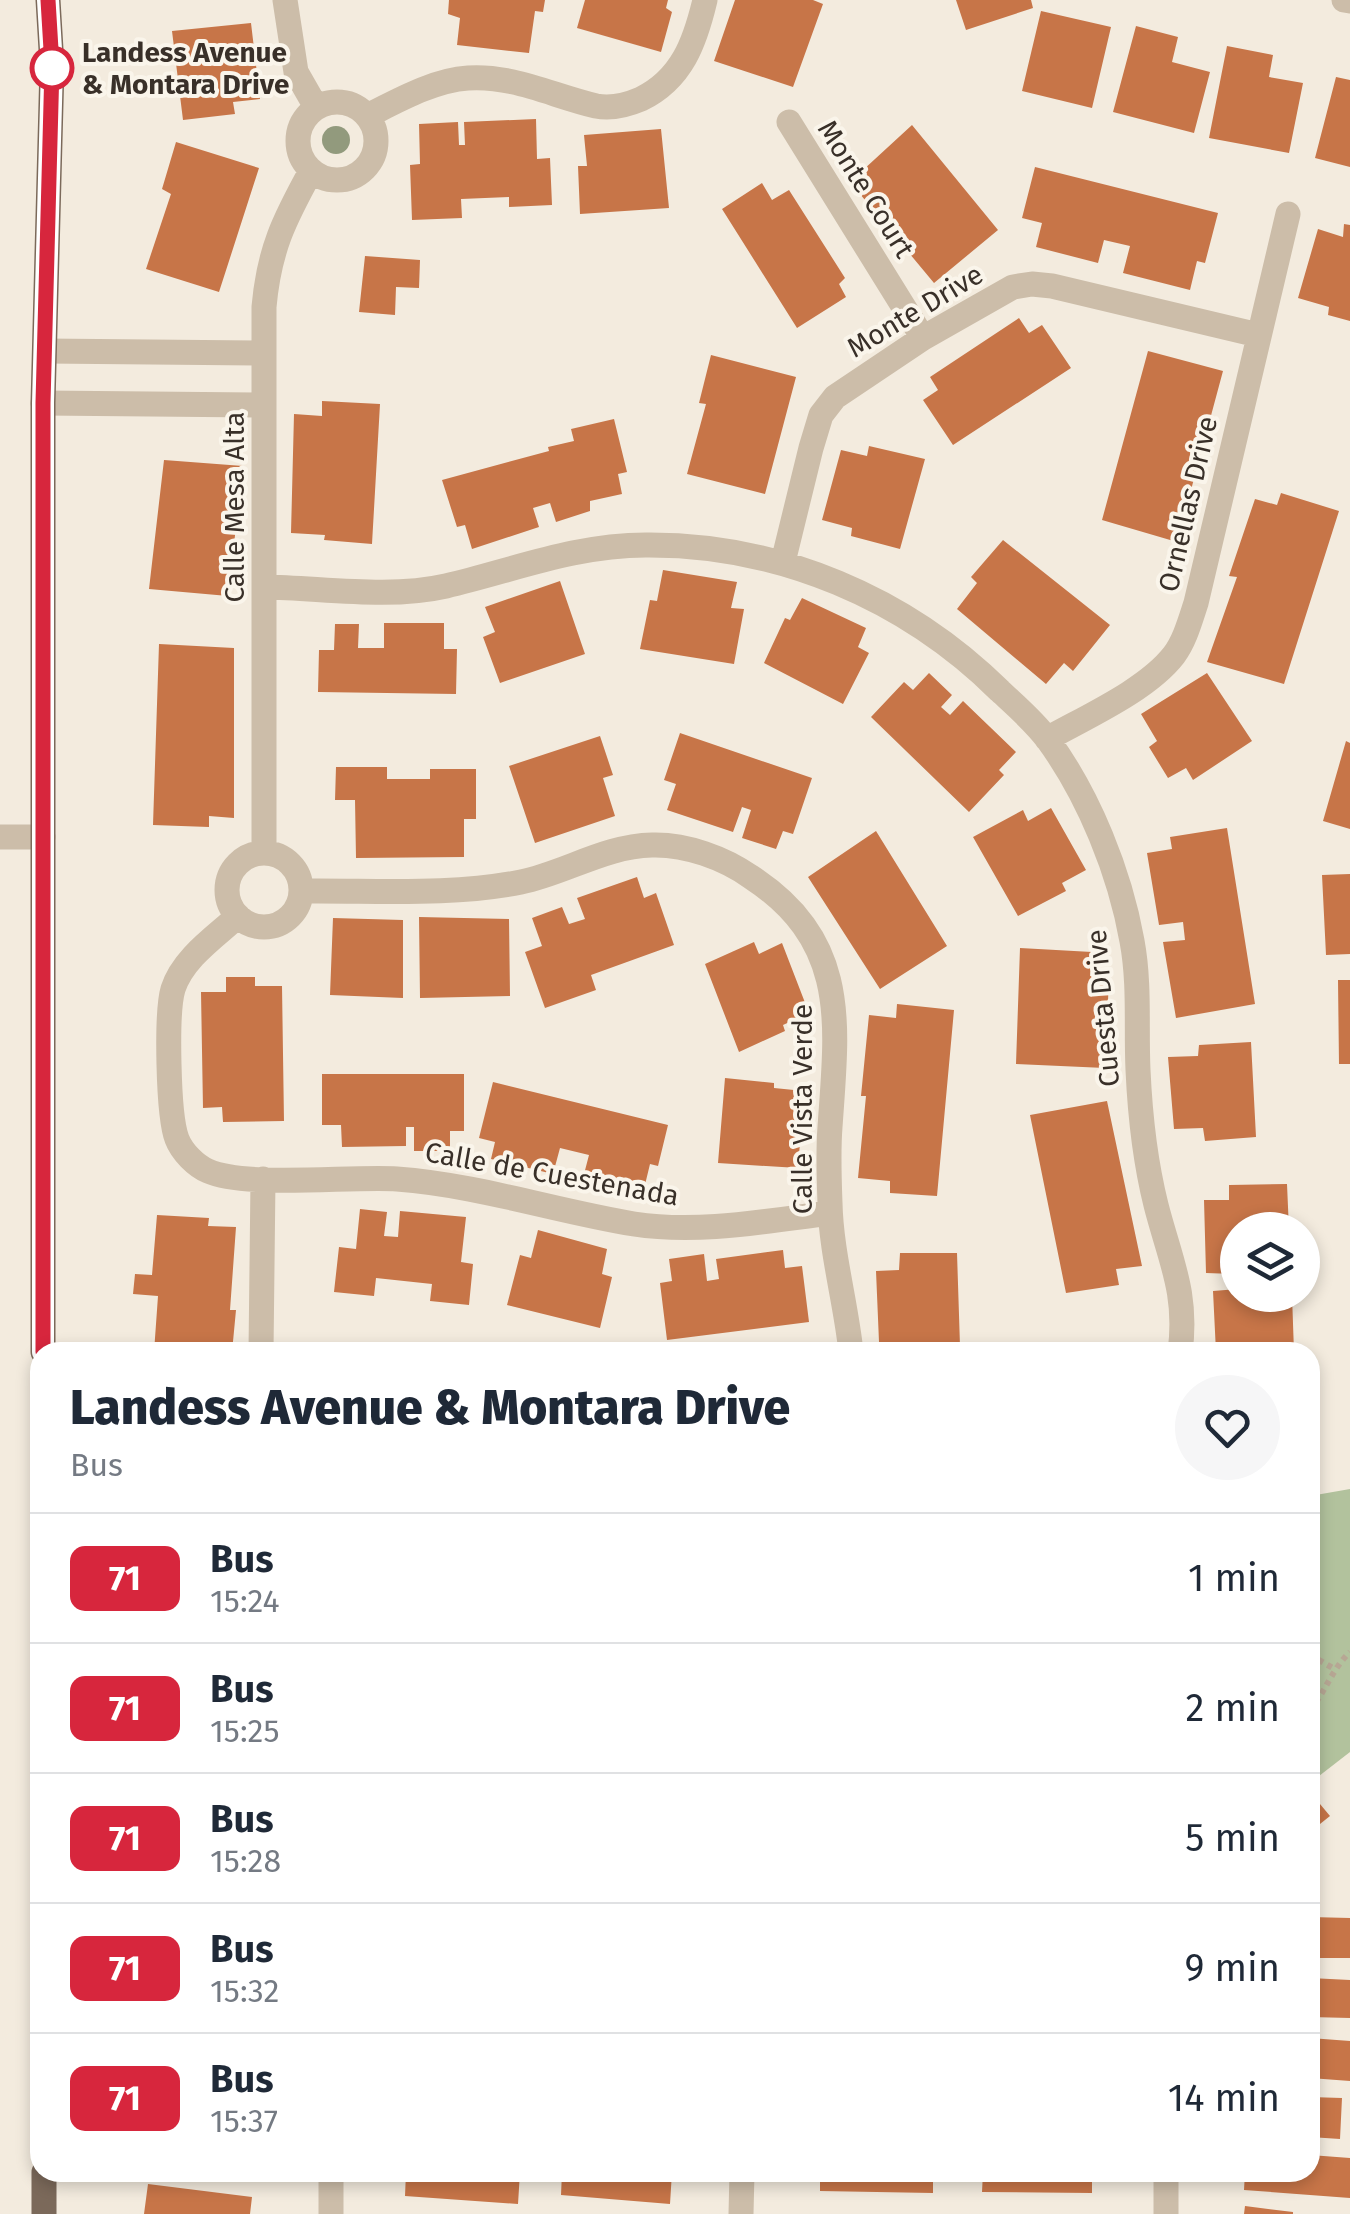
<!DOCTYPE html>
<style>
body{margin:0;font-family:"Fira Sans",sans-serif;background:#f6f6f7;color:#1f2937;height:100vh;display:flex;flex-direction:column;font-size:38px;white-space:nowrap}
*{box-sizing:border-box;margin:0}
p{font-size:32px;color:#747a83}
.icon{flex:none;width:55px;height:55px;fill:none;stroke:currentColor;stroke-width:2;stroke-linecap:round;stroke-linejoin:round}
.map{position:relative;flex:1;overflow:hidden}
.details{position:absolute;left:30px;top:1342px;width:1290px;height:840px;display:flex;flex-direction:column;background:#fff;border-radius:30px;box-shadow:0 5px 15px #0003}
.details>*{flex:none}
.badge{padding:0 20px;border-radius:15px;font-size:35px;line-height:65px}
.buttons{position:absolute;left:1220px;top:1212px;display:grid;gap:20px}
.buttons a{display:grid;place-items:center;width:100px;height:100px;border-radius:50%;background:#fff;box-shadow:0 5px 15px #0003;font-size:50px}
.map>.badge{position:absolute;translate:-50% -50%;box-shadow:0 0 0 5px #fff}
.round{display:grid;place-items:center;flex:none;width:105px;height:105px;border-radius:52px;background:#f6f6f7}
.summary{display:flex;align-items:center;justify-content:space-between;height:170px;padding:0 40px}
h1{font-size:48px;font-weight:800;line-height:75px}
ul{padding:0;list-style:none}
li{display:flex;align-items:center;gap:30px;height:130px;padding:0 40px;border-top:2px solid #e0e1e3}
li div{flex:1}
li b{display:block;font-size:38px}
li em{font-style:normal}
li .badge{min-width:110px;font-weight:700;text-align:center}
.map>svg:first-child{display:block}
.green{fill:#b2c29d}
.building{fill:#c77548}
.lines{fill:none;stroke-linecap:round;stroke-linejoin:round}
.path{stroke:#b7a794;stroke-width:6;stroke-dasharray:5 5;stroke-linecap:butt}
.minor{stroke:#ccbda9;stroke-width:25}
.major{stroke:#7b695a;stroke-width:25}
.tree{fill:#929a7d}
.line-casing{stroke:#fff;stroke-width:22}
.line{stroke:#d7263d;stroke-width:15}
.stop-dot{fill:#fff;stroke:#d7263d;stroke-width:5}
.labels{text-anchor:middle;dominant-baseline:central;stroke-width:8;stroke-linejoin:round;paint-order:stroke}
.stop-label{font-size:28px;font-weight:bold;fill:#393029;stroke:#faf5eb;text-anchor:start}
.street-label{font-size:28px;fill:#393029;stroke:#faf5eb}
</style>
<div class="map">
<svg width="1350" height="2214" viewBox="0 0 1350 2214">
<rect width="100%" height="100%" fill="#f3ebde"/>
<path class="green" d="M1350,1489V1752L1310,1783V1496Z"/>
<path class="building" d="M449,0H545L543,12L535,11L529,53L457,45L460,18L448,14Z
M585,0H668L666,8L672,12L661,52L577,28Z
M735,0H813L823,4L793,87L714,61Z
M956,0H1031L1033,8L966,30Z
M1041,11L1111,27L1092,108L1022,91Z
M251,23L260,99L233,102L235,114L183,120L172,31Z
M1136,26L1178,37L1172,62L1210,72L1194,133L1113,112Z
M1227,46L1273,55L1269,77L1303,83L1289,153L1209,138Z
M1336,77L1350,80V167L1315,158Z
M536,119L537,159L550,158L552,205L509,207V197L461,199L462,218L412,220L410,165L420,164L419,124L458,122L459,145H465L464,122Z
M912,125L998,230L934,283L850,182Z
M661,129L669,208L580,214L578,166H587L584,135Z
M176,142L259,168L219,292L146,269L171,194L162,189Z
M1035,167L1218,213L1205,263L1197,261L1190,290L1123,273L1130,246L1104,240L1098,263L1036,247L1042,223L1022,218Z
M762,183L772,200L789,190L845,278L839,284L846,297L797,328L722,209Z
M1344,224L1350,225V321L1328,315L1329,307L1298,298L1318,229L1343,237Z
M365,256L420,260L419,288L396,287L395,315L359,312Z
M1019,318L1029,333L1042,325L1071,368L953,445L923,400L938,390L930,377Z
M1148,351L1223,371L1177,542L1102,520Z
M711,355L796,377L765,494L687,474L706,404L699,403Z
M322,401L380,404L372,544L324,540L325,535L291,533L294,414L322,416Z
M614,419L627,472L618,474L622,494L590,501V511L556,522L550,503L533,508L539,527L472,549L465,525L457,527L442,480L549,451L548,447L574,441L571,429Z
M869,446L925,459L900,549L851,536L852,528L822,520L841,450L867,456Z
M164,460L243,466L228,596L149,589Z
M1281,493L1339,511L1284,684L1207,662L1237,577L1229,576L1255,499L1277,505Z
M1003,540L1110,625L1073,671L1064,663L1046,684L957,609L977,583L971,577Z
M663,570L737,582L731,608L744,609L734,664L640,649L650,600L657,601Z
M560,581L585,654L500,683L483,637L495,632L485,607Z
M802,598L866,628L858,647L869,653L843,704L764,663L785,618L790,620Z
M384,623H444V649H457L456,694L318,692L319,650H334L335,624H359L358,648H384Z
M159,644L234,648V818L209,816V827L153,825Z
M929,673L952,695L941,707L950,715L963,701L1016,752L999,770L1004,775L969,812L871,717L904,682L913,690Z
M1207,673L1252,741L1193,780L1186,768L1168,778L1149,747L1157,741L1141,714Z
M680,733L812,778L793,834L783,831L776,849L742,838L751,810L742,807L733,832L667,810L676,784L664,780Z
M600,736L613,775L603,778L615,816L535,843L509,766Z
M1346,741L1350,743V829L1323,821Z
M336,767H387V779H430V769H476V819H464V857L356,858L355,800H335Z
M1051,808L1086,870L1062,883L1066,891L1018,916L973,837L1023,810L1028,821Z
M1227,828L1255,1004L1176,1018L1163,942L1185,940L1183,922L1159,925L1147,853L1172,849L1170,837Z
M876,831L947,946L880,989L808,877Z
M1350,874V954L1326,955L1322,875Z
M637,877L644,898L656,893L674,945L591,975L596,990L545,1008L525,952L542,946L532,918L562,907L569,924L585,919L577,898Z
M419,917L509,919L510,996L420,998Z
M333,918L403,920V998L330,995Z
M754,942L759,954L782,943L809,1013L783,1025L785,1031L739,1052L705,964Z
M1020,948L1092,952L1090,976L1109,978L1105,1068L1016,1064Z
M226,977H255V986H282L284,1121L223,1122L222,1107L203,1108L201,992H226Z
M1338,980H1350V1064H1339Z
M897,1004L954,1010L937,1196L890,1193V1181L858,1178L866,1096H861L869,1015L896,1018Z
M1251,1042L1256,1137L1205,1141L1203,1128L1174,1129L1168,1057L1198,1056L1199,1045Z
M322,1074H464V1131H450V1151H414V1127H406V1146L342,1147L341,1125H322Z
M725,1078L774,1083V1088L804,1091L798,1168L718,1163Z
M493,1082L668,1125L658,1166L650,1164L643,1193L583,1178L589,1155L560,1148L553,1174L491,1159L495,1142L479,1138Z
M1107,1101L1142,1266L1116,1269L1119,1285L1066,1293L1030,1115Z
M1287,1184L1289,1230H1238V1288H1234V1274L1206,1273L1204,1200H1229V1185Z
M360,1209L387,1212L384,1236L398,1237L400,1211L466,1217L461,1262L473,1264L469,1305L430,1301L432,1284L376,1278L374,1296L334,1292L339,1247L356,1249Z
M157,1215L209,1218L208,1226L236,1227L230,1310H236L232,1352H154L158,1296L133,1294L135,1274L152,1275Z
M538,1230L607,1249L602,1274L612,1277L600,1328L507,1305L520,1255L531,1258Z
M783,1250L785,1268L802,1266L809,1322L667,1340L660,1283L672,1281L669,1259L704,1254L707,1281L719,1279L716,1259Z
M900,1253H957L960,1346L910,1348V1342H879L876,1271L899,1270Z
M1238,1289V1295H1292L1294,1352H1216L1213,1291Z
M1310,1792L1330,1816L1310,1832Z
M1310,1917L1350,1918V1958H1310Z
M1310,1978L1350,1980V2018L1310,2017Z
M1310,2038L1350,2041V2081L1310,2078Z
M1310,2097L1342,2098L1340,2139L1310,2137Z
M1310,2155L1350,2158V2198L1244,2190L1245,2172H1310Z
M406,2172H520L518,2204L405,2196Z
M562,2172H672L670,2204L561,2195Z
M820,2172H933V2193L820,2191Z
M983,2172H1092V2193L982,2192Z
M148,2184L252,2197L250,2214H144Z
M1245,2206L1293,2212V2214H1244Z"/>
<g class="lines">
<path class="path" d="M1310,1655L1333,1668
M1310,1710C1326,1691 1332,1669 1350,1652"/>
<path class="minor" d="M285,0L296,72L316,107
M1344,0L1350,1
M298 141a39 39 0 1 1 78 0a39 39 0 1 1-78 0Z
M367,116C397,101 434,80 468,78C513,75 553,96 596,106C611,109 627,105 641,99C682,79 695,42 705,0
M789,122L923,338
M45,351L264,353
M43,403L264,405
M783,562L811,448L821,415L835,397L923,338L1013,287L1032,284L1052,286L1258,335
M265,587C323,588 389,599 446,586C514,570 575,545 646,545C779,544 906,598 1000,691C1016,706 1035,722 1048,740C1089,796 1120,873 1132,941C1140,984 1136,1027 1138,1070C1140,1114 1145,1161 1156,1205C1170,1260 1188,1293 1180,1352
M1047,739C1086,717 1147,690 1174,655C1185,640 1190,621 1196,603L1288,214
M0,837H43
M264,853V307C269,250 284,220 311,171
M227 890a37 37 0 1 1 74 0a37 37 0 1 1-74 0Z
M301,891C374,890 450,896 521,882C565,873 605,846 652,845C686,844 724,858 751,877C850,942 837,1024 830,1127C828,1152 829,1177 830,1203C831,1252 846,1303 851,1352
M238,916C215,937 183,958 173,989C166,1013 168,1116 177,1139C182,1152 196,1166 208,1171C247,1188 349,1176 397,1179C478,1185 555,1211 634,1224C699,1234 766,1221 830,1213
M261,1352L263,1179
M331,2214V2172
M741,2214L742,2172
M1166,2214V2172"/>
<path class="major" d="M43,1352V403L52,66L48,0
M44,2172V2214"/>
</g>
<circle class="tree" cx="336" cy="140" r="14"/>
<g class="lines">
<g class="line-casing">
<path id="line" d="M43,1352V403L52,66L48,0"/>
</g>
<use href="#line" class="line"/>
</g>
<circle class="stop-dot" cx="52" cy="68" r="20"/>
<g class="labels">
<g class="stop-label">
<text x="82" y="52">Landess Avenue<tspan x="82" dy="32">&amp; Montara Drive</tspan></text>
</g>
<g class="street-label">
<text transform="translate(866 189) rotate(58)">Monte Court</text>
<text transform="translate(915 311) rotate(-31)">Monte Drive</text>
<text transform="translate(1188 504) rotate(-77)">Ornellas Drive</text>
<text transform="translate(234 507) rotate(-90)">Calle Mesa Alta</text>
<text transform="translate(1103 1008) rotate(-95)">Cuesta Drive</text>
<text transform="translate(802 1109) rotate(-90)">Calle Vista Verde</text>
<text transform="translate(552 1174) rotate(10)">Calle de Cuestenada</text>
</g>
</g>
</svg>
<div class="buttons">
<a><svg class="icon" aria-label="layers" viewBox="0 0 24 24"><path d="M12 4l9 5-9 5-9-5zM3 14l9 5 9-5"/></svg></a>
</div>
<section class="details">
<div class="summary"><div><h1>Landess Avenue &amp; Montara Drive</h1><p>Bus</p></div><a class="round"><svg class="icon" aria-label="heart" viewBox="0 0 24 24"><path d="M12 20l-8-8c-3-5 5-10 8-4 3-6 11-1 8 4z"/></svg></a></div>
<ul>
<li><span class="badge" style="background:#d7263d;color:#fff">71</span><div><b>Bus</b><p>15:24</p></div><em>1 min</em></li>
<li><span class="badge" style="background:#d7263d;color:#fff">71</span><div><b>Bus</b><p>15:25</p></div><em>2 min</em></li>
<li><span class="badge" style="background:#d7263d;color:#fff">71</span><div><b>Bus</b><p>15:28</p></div><em>5 min</em></li>
<li><span class="badge" style="background:#d7263d;color:#fff">71</span><div><b>Bus</b><p>15:32</p></div><em>9 min</em></li>
<li><span class="badge" style="background:#d7263d;color:#fff">71</span><div><b>Bus</b><p>15:37</p></div><em>14 min</em></li>
</ul>
</section>
</div>
